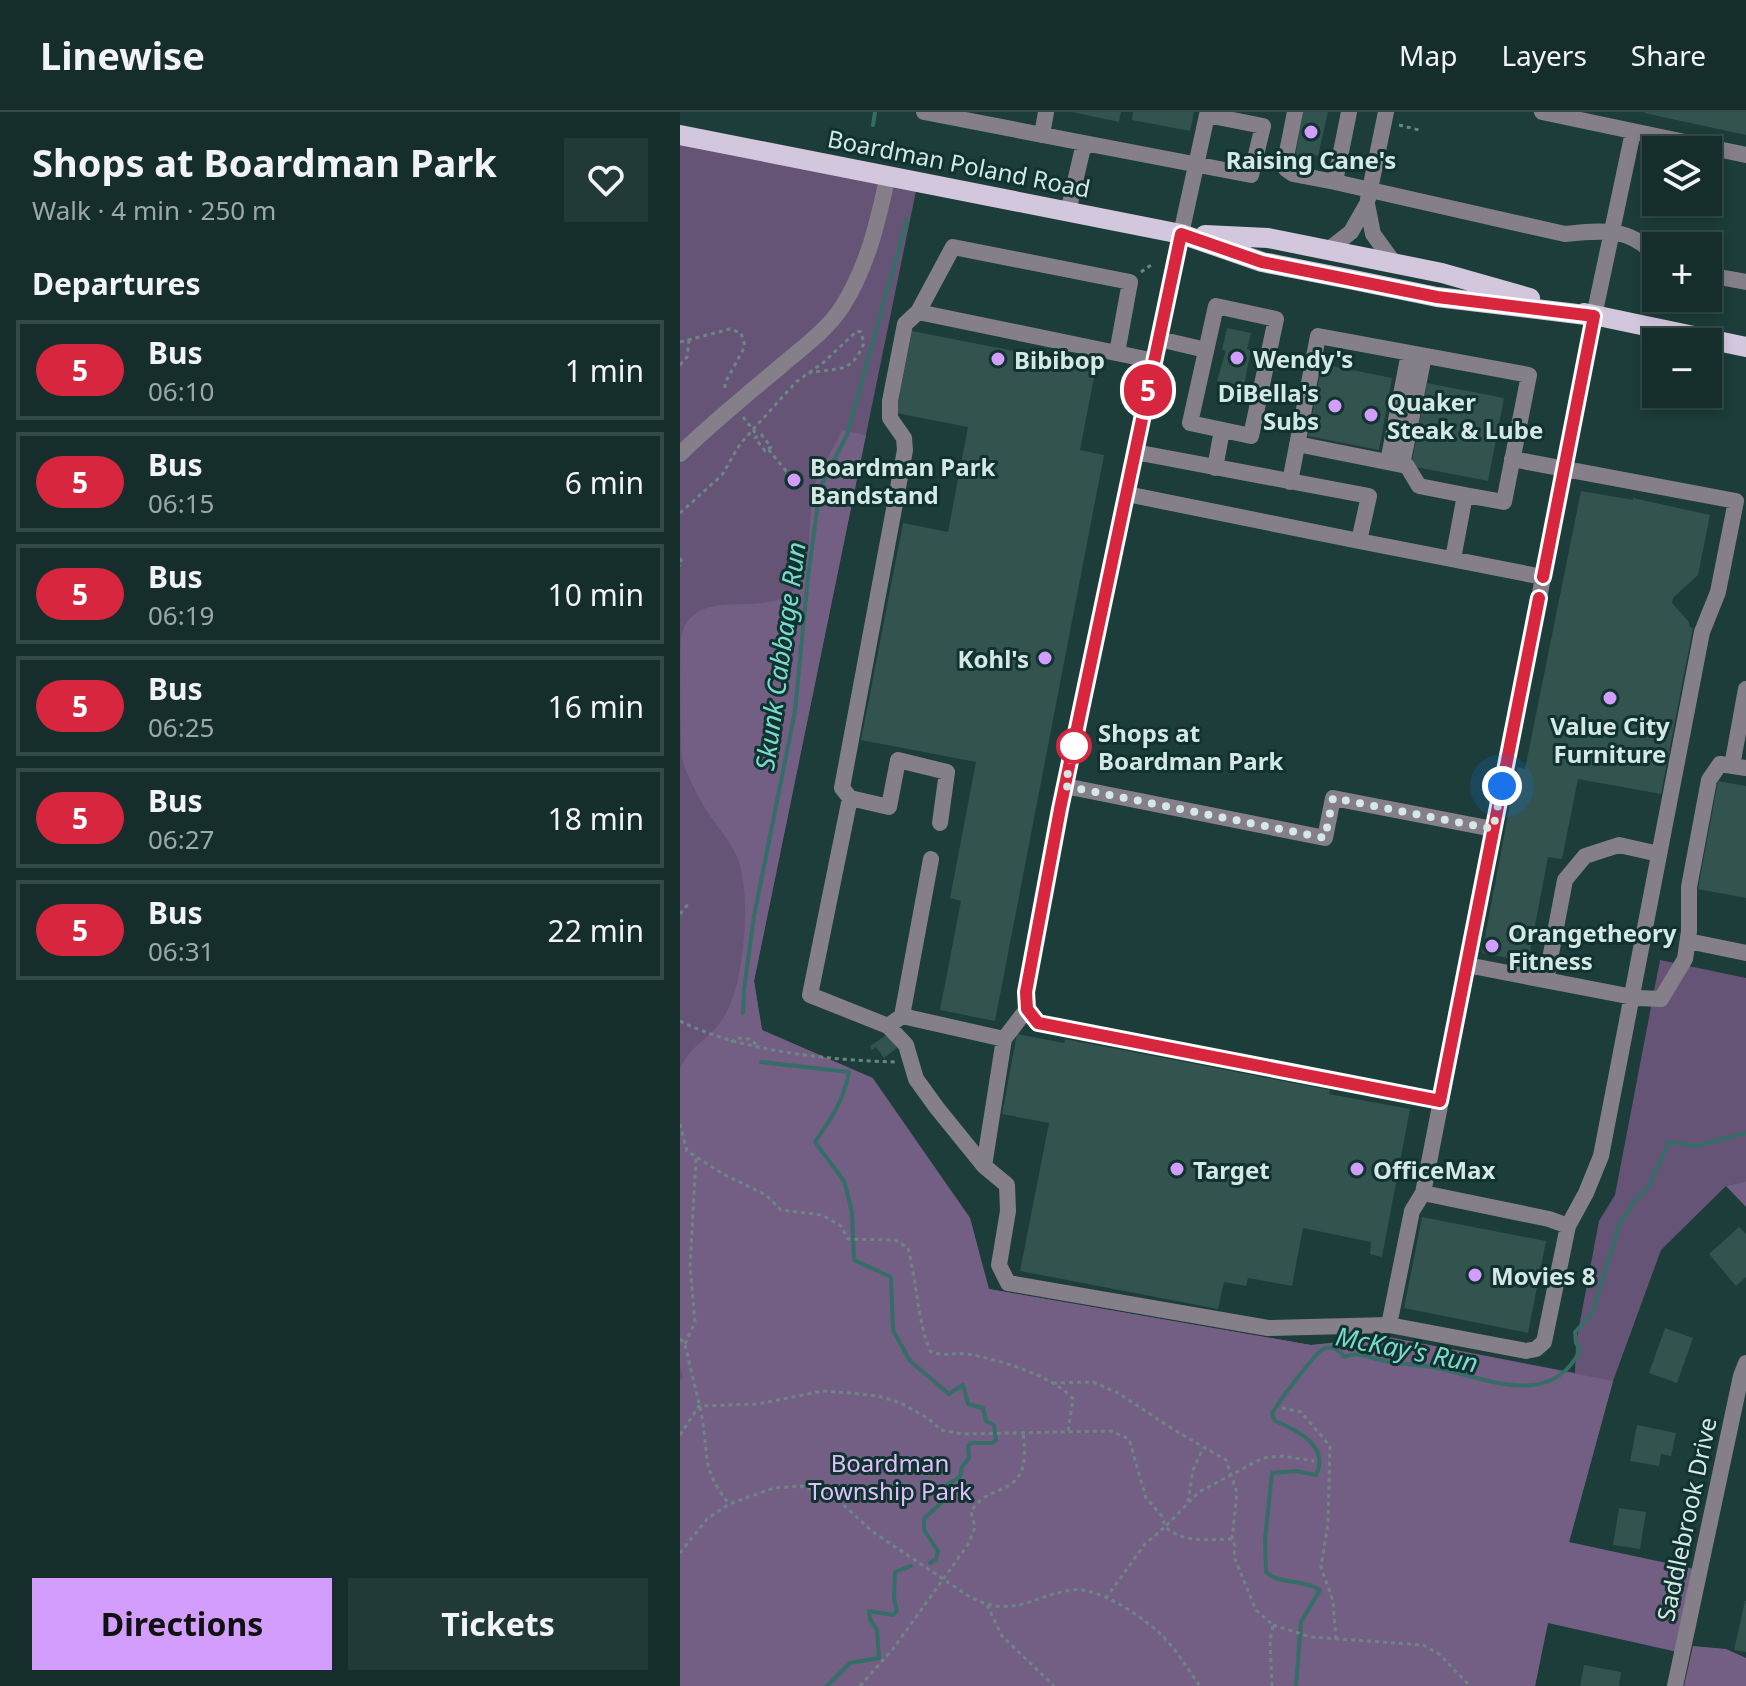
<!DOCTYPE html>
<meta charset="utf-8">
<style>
body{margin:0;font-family:"Noto Sans",sans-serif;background:#223a37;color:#f1f3f6;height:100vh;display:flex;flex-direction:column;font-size:30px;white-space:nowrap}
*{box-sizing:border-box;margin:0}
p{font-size:26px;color:#9da8a9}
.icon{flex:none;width:44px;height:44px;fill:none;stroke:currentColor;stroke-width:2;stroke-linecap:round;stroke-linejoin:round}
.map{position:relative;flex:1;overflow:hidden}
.drawer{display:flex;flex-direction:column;background:#152e2b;width:680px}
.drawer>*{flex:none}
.badge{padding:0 16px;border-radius:26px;font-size:28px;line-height:52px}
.buttons{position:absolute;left:962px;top:24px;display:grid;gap:16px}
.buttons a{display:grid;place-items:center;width:80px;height:80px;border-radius:0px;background:#152e2b;box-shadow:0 4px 12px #0003,0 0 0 2px #344a47;font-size:40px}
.you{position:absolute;width:40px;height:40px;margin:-20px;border:6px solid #fff;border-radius:50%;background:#1a73e8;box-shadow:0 0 0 12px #1a73e833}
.map>.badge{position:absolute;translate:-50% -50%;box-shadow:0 0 0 4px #fff}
h2{padding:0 32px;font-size:30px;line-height:72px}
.round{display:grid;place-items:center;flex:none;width:84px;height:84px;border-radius:0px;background:#223a37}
.head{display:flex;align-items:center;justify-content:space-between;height:136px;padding:0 32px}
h1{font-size:38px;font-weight:700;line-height:60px}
.primary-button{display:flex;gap:16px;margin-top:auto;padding:16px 32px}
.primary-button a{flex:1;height:92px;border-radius:0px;background:#d29dfd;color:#111;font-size:32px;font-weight:700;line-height:92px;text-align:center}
.primary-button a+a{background:#223a37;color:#f1f3f6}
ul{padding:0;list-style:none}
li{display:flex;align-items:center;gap:24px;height:100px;margin:0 16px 12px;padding:0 16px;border:4px solid #344a47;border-radius:0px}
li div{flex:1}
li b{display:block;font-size:30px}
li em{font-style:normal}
li .badge{min-width:88px;font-weight:700;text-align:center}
header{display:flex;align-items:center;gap:48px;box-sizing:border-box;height:112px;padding:0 40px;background:#152e2b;border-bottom:2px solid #344a47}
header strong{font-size:38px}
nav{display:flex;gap:44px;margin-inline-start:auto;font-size:28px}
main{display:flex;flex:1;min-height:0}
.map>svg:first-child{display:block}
.green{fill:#665476}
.forest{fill:#735f84}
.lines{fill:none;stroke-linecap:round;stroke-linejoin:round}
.stream{stroke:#346e67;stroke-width:4}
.building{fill:#32534e}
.path{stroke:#6c8783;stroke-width:3;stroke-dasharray:4 4;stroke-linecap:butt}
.minor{stroke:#857f8a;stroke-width:16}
.major{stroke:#d3c7de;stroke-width:20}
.line-casing{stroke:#fff;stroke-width:18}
.line{stroke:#d7263d;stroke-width:12}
.walk{stroke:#d6e8e5;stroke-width:8;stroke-dasharray:0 14.4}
.poi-dot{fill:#d29dfd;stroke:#11332f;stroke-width:3}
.stop-dot{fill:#fff;stroke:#d7263d;stroke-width:4}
.labels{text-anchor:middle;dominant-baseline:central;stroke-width:6;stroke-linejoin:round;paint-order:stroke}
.poi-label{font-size:24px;font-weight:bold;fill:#d6e8e5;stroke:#11332f;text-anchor:start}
.street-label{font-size:24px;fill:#d6e8e5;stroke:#11332f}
.stop-label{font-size:24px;font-weight:bold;fill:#d6e8e5;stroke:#11332f;text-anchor:start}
.park-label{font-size:24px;fill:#e1bffe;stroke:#11332f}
.water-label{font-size:26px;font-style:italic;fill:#7bd9cd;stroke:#11332f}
</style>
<header>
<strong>Linewise</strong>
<nav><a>Map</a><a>Layers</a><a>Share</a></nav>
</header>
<main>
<section class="drawer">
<div class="head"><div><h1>Shops at Boardman Park</h1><p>Walk · 4 min · 250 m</p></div><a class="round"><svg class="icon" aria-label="heart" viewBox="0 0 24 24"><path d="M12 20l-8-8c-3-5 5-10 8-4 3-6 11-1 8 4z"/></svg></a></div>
<h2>Departures</h2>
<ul>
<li><span class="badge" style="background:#d7263d;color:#fff">5</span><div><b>Bus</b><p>06:10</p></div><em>1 min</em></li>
<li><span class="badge" style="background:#d7263d;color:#fff">5</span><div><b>Bus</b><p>06:15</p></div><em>6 min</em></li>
<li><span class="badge" style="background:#d7263d;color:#fff">5</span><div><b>Bus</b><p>06:19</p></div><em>10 min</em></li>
<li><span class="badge" style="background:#d7263d;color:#fff">5</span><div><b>Bus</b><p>06:25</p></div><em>16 min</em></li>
<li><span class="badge" style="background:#d7263d;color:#fff">5</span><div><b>Bus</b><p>06:27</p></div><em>18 min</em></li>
<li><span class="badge" style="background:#d7263d;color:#fff">5</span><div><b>Bus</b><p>06:31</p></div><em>22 min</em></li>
</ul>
<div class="primary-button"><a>Directions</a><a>Tickets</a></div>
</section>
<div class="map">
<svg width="1066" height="1574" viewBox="0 0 1066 1574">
<rect width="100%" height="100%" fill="#1c3d39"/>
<path class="green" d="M0,23L238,69L74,869L82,918L193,966L290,1106L308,1177L631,1233L708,1225L895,1261L896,1231L919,1109L935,1083L980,848L1066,866V1069L1046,1074L981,1138L933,1269L867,1511L855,1574H0Z"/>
<path class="forest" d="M162,318L186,323L74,869L82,918L192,966L290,1106L309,1177L631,1233L708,1225L933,1269L889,1430L1019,1458L1002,1541L868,1511L855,1574H0V1268L3,1266L0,1254V957C9,937 17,935 31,921C43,910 50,895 55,879C65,845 71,775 56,742C47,724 32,709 22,691C15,678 6,661 2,647C0,627 0,545 1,526C13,470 81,509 114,478C135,458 126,400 135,372C142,353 154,336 162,318Z
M1066,1069V1095L1046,1074Z
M1013,1534L1046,1537L1066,1546V1574H1004Z"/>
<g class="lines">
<path class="stream" d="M193,13L195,0
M63,901L64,878L74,804L115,599L128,465L140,376L167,323L227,107
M81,950L169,960C164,988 151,1007 135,1030L164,1069L172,1100L174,1148L211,1165L213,1218L230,1249L269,1282L283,1273L288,1292L303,1296L306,1309L314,1313L316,1328L312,1331H291L288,1334L289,1346L282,1355L280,1365L268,1372L263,1389L244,1407V1418L258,1439L256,1447L250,1451
M147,1574L170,1551L199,1546L197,1518L190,1507L189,1499L213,1503L217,1499L214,1486L215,1460L231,1454
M616,1574L621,1510L640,1478C624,1467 600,1473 586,1460L585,1428L592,1361L616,1359L636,1363C650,1335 618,1318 595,1309L592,1302C597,1292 635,1241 643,1237C651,1233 660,1238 664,1245C678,1239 687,1245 700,1248C720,1253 741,1252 762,1257C807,1267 872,1297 900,1238L896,1231L895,1220L912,1202L939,1114L953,1091L969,1074L989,1030L1015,1034L1066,1021"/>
</g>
<path class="building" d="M392,0H441L439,10Z
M453,0H514L510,19L452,8Z
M623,0H648L638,44L624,41L622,46L615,45Z
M965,0H1066V23L964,1Z
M547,216L571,221L567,237L571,238L564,274L537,269L546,239L542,238Z
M232,219L416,255L400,338L424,343L315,909L260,898L281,789L270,786L296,650L181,628L223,411L268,420L288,315L216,301Z
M642,252L712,266L699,338L628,324Z
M747,271L824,286L808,369L731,354Z
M104 368a10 10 0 1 1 20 0a10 10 0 1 1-20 0Z
M901,379L953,388V386L1030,403L1018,463L993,486L992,491L1009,510V514L1013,516L981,682L898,667L882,747L868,745L848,850L802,841L837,655L845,657Z
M1038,669L1066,674V786L1018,777Z
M208,922L217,936L204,946L196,935L192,938L190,934Z
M337,922L384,931L385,927L650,978L649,982L730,997L702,1145L690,1142L691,1130L623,1116L612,1174L568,1166L566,1174L544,1170L538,1197L340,1159L369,1011L322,1002Z
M742,1105L866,1129L848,1221L724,1196Z
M1059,1115L1066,1122V1165L1056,1174L1029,1142Z
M985,1216L1013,1226L997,1271L969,1261Z
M957,1313L996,1321L991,1344L981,1342L979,1354L950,1349Z
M939,1396L966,1400L960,1437L933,1433Z
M1065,1489H1066V1540L1054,1538Z
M904,1553L941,1560L939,1574H900Z"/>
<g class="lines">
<path class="path" d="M719,13L739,18
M461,160L471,153
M0,230L50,217L61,221L65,234L45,271V280
M0,253L7,245L9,228
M63,305L78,324
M88,337L91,335L81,322L75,326L85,339L88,337L107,360
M0,401L42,363L60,332L116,270L144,250L177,219L181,220L184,231C171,263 158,255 129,261
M0,446L2,450L0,454
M0,802L9,791
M0,909C60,939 147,948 215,950
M51,930L58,926L69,927L76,932
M0,1012L7,1039L43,1062L86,1083L101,1098L142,1103L161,1114L168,1127L215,1128L228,1136C237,1171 237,1206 250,1239C266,1246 272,1240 287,1242C317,1247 374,1264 393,1287L388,1320
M0,1227L5,1232C10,1256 17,1280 22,1305C29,1346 21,1356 49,1392
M5,1232L15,1210L10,1155L16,1046
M373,1271L413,1270L438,1281L496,1319L546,1348L557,1381L552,1427
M602,1296L621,1300L650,1334L648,1411L641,1455L653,1489L656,1528
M0,1323L19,1294L77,1292L143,1279L169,1281L198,1284L221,1291L249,1307L261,1318L283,1322L431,1319L449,1327L466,1386L482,1404L485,1415L465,1432L426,1486
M508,1390L513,1358L523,1336
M0,1441L27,1407L49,1392L94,1376L122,1374L158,1388L193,1420L290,1485C332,1507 350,1485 391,1478C418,1473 470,1509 487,1529C500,1543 509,1559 520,1574
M307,1493L322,1524L374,1574
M593,1513L631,1525L743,1533L759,1542L790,1574
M180,1574L213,1537L289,1431L295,1415L291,1400C310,1366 353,1391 343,1321
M592,1574L590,1529L593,1513L576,1498L554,1445L555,1434L552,1427C527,1427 506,1432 485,1415L519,1380L583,1346L602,1344L634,1349"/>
<path class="minor" d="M244,0L404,31L388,100
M615,0L605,50L606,57L613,62L655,70
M669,0L655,70L885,122C921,118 950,115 976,144
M862,0L1066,43
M362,23L366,0
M404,31L571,63L583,14L527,3L501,122L380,697L346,880L347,897L358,911L760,989
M688,87L706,0
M648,138L671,120L687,92L693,122L714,151
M1028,163L1066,170
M536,194L596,207L571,324L510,311Z
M479,227L526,238
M437,241L450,170L273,135L238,200L475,249
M617,332L727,354L739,374L785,383
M455,340L689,384L679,429L863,465
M0,342C32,311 66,283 101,254C122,236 147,218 162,195C188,154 198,109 208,63
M708,350L729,241
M722,353L744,244
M535,356L542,318
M610,370L638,224L849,263L824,390L785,383L773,447
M447,382L679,429
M1052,654L1066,577
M385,674L645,726L653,686L813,717
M170,686L162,676L225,338L224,326L210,306V289L225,212L238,200
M260,711L267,660L218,648L209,695L170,686L130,883L208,914L222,904L324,927L347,897
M1008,829L1066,841
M787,853L958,886L981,887L1005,847L1009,819V775L1029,668L1040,652L1066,656
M866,868L885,768L905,744L939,733L979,742
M222,904L251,747
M208,914L226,933L236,967L257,996L304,1054L327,1073L328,1099L319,1153L328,1171L588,1216L709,1213L846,1239L856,1237L864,1230L888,1114L906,1081L921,1044L1022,520L1038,480L1056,389L832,347
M304,1054L324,927
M888,1114L869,1107L743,1081L914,204L953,20
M709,1213L732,1099L743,1081
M995,1574L1061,1264L1066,1251"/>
<path class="major" d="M0,23L501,122L582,150L669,167L757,185L914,204
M525,123L588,126L762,161L850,186
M904,201L1066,235"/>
</g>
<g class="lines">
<g class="line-casing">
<path id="line" d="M859,486L760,989L358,911L347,897L346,880L380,697L501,122L582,150L757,185L914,204L863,465"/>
</g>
<use href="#line" class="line"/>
<path class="walk" d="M394,634L385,674L645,726L653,686L813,717L822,674"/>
</g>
<g class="poi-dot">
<circle cx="631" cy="20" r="8"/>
<circle cx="557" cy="246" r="8"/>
<circle cx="318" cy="247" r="8"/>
<circle cx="655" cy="294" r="8"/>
<circle cx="691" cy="303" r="8"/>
<circle cx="114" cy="368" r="8"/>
<circle cx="365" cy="546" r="8"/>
<circle cx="930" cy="586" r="8"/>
<circle cx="812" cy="834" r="8"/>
<circle cx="497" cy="1057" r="8"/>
<circle cx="677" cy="1057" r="8"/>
<circle cx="795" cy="1163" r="8"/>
</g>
<circle class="stop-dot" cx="394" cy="634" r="16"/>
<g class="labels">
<g class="poi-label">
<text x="631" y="47" text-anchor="middle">Raising Cane's</text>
<text x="573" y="246">Wendy's</text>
<text x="334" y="247">Bibibop</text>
<text x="639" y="280" text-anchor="end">DiBella's<tspan x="639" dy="28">Subs</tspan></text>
<text x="707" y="289">Quaker<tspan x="707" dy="28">Steak &amp; Lube</tspan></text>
<text x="130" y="354">Boardman Park<tspan x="130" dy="28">Bandstand</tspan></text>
<text x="349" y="546" text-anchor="end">Kohl's</text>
<text x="930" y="613" text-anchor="middle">Value City<tspan x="930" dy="28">Furniture</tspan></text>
<text x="828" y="820">Orangetheory<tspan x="828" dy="28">Fitness</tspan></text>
<text x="513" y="1057">Target</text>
<text x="693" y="1057">OfficeMax</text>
<text x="811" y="1163">Movies 8</text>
</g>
<g class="street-label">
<text transform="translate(279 51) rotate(11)">Boardman Poland Road</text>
<text transform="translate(1006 1407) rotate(-78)">Saddlebrook Drive</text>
</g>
<g class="stop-label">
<text x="418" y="620">Shops at<tspan x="418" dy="28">Boardman Park</tspan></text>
</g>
<g class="park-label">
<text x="210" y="1350">Boardman<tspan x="210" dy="28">Township Park</tspan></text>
</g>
<g class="water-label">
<text transform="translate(100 544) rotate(-82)">Skunk Cabbage Run</text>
<text transform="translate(727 1237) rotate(11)">McKay's Run</text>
</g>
</g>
</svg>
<div class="buttons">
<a><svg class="icon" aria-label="layers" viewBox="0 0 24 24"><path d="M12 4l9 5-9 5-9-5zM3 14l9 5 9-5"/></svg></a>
<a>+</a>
<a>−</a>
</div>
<div class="you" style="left:822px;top:674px"></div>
<b class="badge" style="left:468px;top:278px;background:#d7263d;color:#fff">5</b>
</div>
</main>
